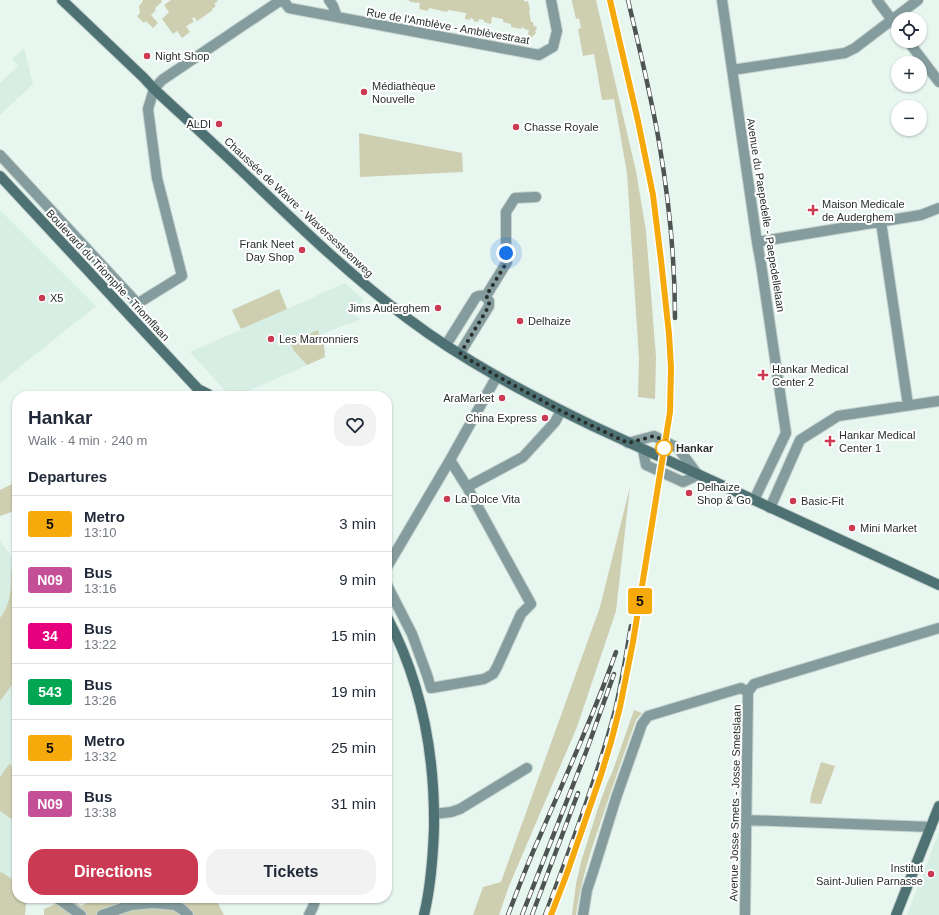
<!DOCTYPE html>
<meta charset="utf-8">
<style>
body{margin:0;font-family:Helvetica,sans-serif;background:#f2f2f3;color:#1f2937;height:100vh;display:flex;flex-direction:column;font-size:15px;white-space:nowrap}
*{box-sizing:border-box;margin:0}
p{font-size:13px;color:#747a83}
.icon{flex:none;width:22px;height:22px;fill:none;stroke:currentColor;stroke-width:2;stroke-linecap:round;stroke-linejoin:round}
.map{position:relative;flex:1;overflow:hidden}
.panel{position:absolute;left:12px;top:391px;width:380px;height:512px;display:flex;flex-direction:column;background:#fff;border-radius:16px;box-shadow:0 1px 3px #0004}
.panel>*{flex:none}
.badge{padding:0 8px;border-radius:3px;font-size:14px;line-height:26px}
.controls{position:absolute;left:891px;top:12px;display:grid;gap:8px}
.controls a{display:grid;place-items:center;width:36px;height:36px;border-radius:50%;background:#fff;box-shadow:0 1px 3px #0004;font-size:20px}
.you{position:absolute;width:20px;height:20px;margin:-10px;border:3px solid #fff;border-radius:50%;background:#1a73e8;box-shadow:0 0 0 6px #1a73e833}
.map>.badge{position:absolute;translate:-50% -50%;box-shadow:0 0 0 2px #fff}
h2{padding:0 16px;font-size:15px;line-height:36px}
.round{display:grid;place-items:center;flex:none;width:42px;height:42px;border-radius:16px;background:#f2f2f3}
.overview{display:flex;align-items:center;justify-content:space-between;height:68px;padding:0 16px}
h1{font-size:19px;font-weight:700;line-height:30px}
.cta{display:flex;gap:8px;margin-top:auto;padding:8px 16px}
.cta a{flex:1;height:46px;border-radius:16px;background:#ca3a52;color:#fff;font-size:16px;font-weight:700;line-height:46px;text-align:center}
.cta a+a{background:#f2f2f3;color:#1f2937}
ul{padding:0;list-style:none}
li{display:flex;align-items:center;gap:12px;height:56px;padding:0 16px;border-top:1px solid #e0e1e3}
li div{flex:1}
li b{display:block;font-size:15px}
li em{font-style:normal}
li .badge{min-width:44px;font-weight:700;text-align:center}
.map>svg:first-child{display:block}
.built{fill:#d7eee4}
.green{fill:#ceceb0}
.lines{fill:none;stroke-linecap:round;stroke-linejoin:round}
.street-casing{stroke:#c5d2cd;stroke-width:12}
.secondary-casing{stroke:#c5d2cd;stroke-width:12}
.street{stroke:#849c9d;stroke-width:10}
.secondary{stroke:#4e7274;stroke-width:10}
.rail-casing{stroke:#4d5452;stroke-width:4.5}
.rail{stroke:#fff;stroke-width:3;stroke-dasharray:9;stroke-linecap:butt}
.line-casing{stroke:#fff;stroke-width:9}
.line{stroke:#f6a90b;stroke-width:6}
.walk{stroke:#282e2c;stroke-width:4;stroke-dasharray:0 7.2}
.poi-dot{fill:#ca3a52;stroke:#fff;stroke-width:1.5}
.stop-dot{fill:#fff;stroke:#f6a90b;stroke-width:2}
.labels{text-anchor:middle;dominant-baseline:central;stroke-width:4;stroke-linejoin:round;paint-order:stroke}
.street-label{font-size:11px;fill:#282e2c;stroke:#fff}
.poi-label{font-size:11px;fill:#282e2c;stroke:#fff;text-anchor:start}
.stop-label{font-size:11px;font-weight:bold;fill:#282e2c;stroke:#fff;text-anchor:start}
</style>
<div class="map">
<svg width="939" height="915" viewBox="0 0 939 915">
<rect width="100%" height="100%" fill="#e8f6f0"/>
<path class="built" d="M24,48L33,84L0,115V83L18,66L12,59Z
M0,210L96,306L0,383Z
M345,283L364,300L353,314L361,319L348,325L347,324L323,334L325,357L237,396H230L190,352L241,330L232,310L279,289L287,309Z
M0,541L17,563V898L9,915H0Z
M939,832V915H907Z"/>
<path class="green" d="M142,0H161L162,2L155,8L156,10L151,15L158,23L153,28L146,21L144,23L137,16L140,13L139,6L143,1Z
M171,0H217L218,1L214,4L216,6L212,9L213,10L197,21L194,17L192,19L194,22L186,26L190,32L182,38L177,31L173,34L162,19L169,12L164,5Z
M407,0H524L525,2L528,1L530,10H529L531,22H533L534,27L536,26L537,29L535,31L536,33L531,38H527L529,30L524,29V28L522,27L521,29L511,27V24L503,22V19L492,17L491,24L484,22V20L479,19L478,22L473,21L474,19L470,18V20L465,19L466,13L448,10L447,12L429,8L428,11L419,9L420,3L410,2V1Z
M572,0H596L636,171L646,231L656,357L655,399L638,397L639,359L627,173L614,99L602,100L594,54L583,56L578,29L581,28L579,18L576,19L572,2Z
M359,133L462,153L463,172L360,177Z
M279,289L287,309L241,329L232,310Z
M318,330L319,336L324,345L325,357L307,365L294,351L290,342Z
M17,482V510L0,516V490L8,486Z
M630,487L616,611L577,727L509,886L499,915H473L483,887L501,882L600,607Z
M15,571L17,572V678L0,701V618C10,606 12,588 11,572Z
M634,710L642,713L636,720C623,756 611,791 599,827C589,856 580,885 576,915H572L576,884L581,862L598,808L608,781L612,773Z
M821,762L835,766L821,804L810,803L811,795Z
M9,764L17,770V823L0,811V777Z
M1,872L12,879H16V883L17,884V898H29V899L26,904L25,915H0V874Z
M62,898H69L81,906L97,898H215L224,915H44V909L58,903Z"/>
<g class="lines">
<g class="street-casing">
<path id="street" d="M283,0L289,8L337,17L333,6L329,0
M722,0L757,242L761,264L786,433
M877,0L898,28
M337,17L539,55L553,47L557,31L551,0
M908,41L939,82
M732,70L845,53L855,48L918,0
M0,155L137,303L140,302L182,276L157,178L148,109L154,89L162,80L281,0
M881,222L908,405
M757,242L921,215L939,208
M486,296L507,262L506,241V212L515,198L536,197
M446,345L476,297C482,294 485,295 489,301V306L460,353
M628,443L654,436L678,448L698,475L683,482L646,465L643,450
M467,487L523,457L555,422L561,411
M754,500L786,433
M770,508L800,440L838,416L939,401
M387,567L450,460L497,376
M387,585L412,634L427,675L431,688L484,679L493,674L497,667L521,614L531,604L467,487L450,460
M748,692L754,684L939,628
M434,814L451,812L460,809L527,768
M746,820L931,827
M57,898L81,915
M102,915L131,905L153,903L175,905L183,910L188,915
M309,915L313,907L316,898
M583,915L587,890L593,872L616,798L642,724L648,716L741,688L748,692
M745,915L748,692"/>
</g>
<g class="secondary-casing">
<path id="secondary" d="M62,0L144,78L154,89C183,116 213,143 242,171C295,222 348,274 407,318C464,361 529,395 593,426L939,585
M0,176L198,389L200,396
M198,389L208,394L210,396
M387,617C422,683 435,753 434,828C433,857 431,886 424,915
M896,915L939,806"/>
</g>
<use href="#street" class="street"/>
<use href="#secondary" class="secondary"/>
<g class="rail-casing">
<path id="rail" d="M610,0L644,148L653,195L657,223L669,334L671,368L670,413
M628,0C639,47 651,95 659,142C669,200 675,259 675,318
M508,915C518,889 528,862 540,836C566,775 594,715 616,652
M522,915L586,752L614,674
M532,915L578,793
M545,915C559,879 572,843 585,806C596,774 607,742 615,710C622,682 626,654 631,626"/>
</g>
<use href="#rail" class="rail"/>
</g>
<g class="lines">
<g class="line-casing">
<path id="line" d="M551,915L566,876L601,775L611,742L620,707L633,642L670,412L671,368L669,334L661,260L653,195L638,121L610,0"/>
</g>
<use href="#line" class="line"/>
<path class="walk" d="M506,253L507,262L486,296L489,300V306L460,354L497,376L561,411L628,443L654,436L670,443L664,448"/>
</g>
<g class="poi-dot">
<circle cx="147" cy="56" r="4"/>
<circle cx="364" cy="92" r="4"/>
<circle cx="219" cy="124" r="4"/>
<circle cx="516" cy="127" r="4"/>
<path d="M811 204h4v4h4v4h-4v4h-4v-4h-4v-4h4z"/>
<circle cx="302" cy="250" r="4"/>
<circle cx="42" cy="298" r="4"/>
<circle cx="438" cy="308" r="4"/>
<circle cx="520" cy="321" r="4"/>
<circle cx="271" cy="339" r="4"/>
<path d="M761 369h4v4h4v4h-4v4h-4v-4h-4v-4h4z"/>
<circle cx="502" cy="398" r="4"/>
<circle cx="545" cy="418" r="4"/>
<path d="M828 435h4v4h4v4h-4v4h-4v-4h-4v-4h4z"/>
<circle cx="689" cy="493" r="4"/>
<circle cx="447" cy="499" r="4"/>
<circle cx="793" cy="501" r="4"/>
<circle cx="852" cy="528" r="4"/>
<circle cx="931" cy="874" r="4"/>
</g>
<circle class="stop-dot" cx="664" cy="448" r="8"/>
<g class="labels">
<g class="street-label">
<text transform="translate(448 26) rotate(10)">Rue de l'Amblève - Amblèvestraat</text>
<text transform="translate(299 207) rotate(43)">Chaussée de Wavre - Waversesteenweg</text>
<text transform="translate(766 215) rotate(81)">Avenue du Paepedelle - Paepedellelaan</text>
<text transform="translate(108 275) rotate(47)">Boulevard du Triomphe - Triomflaan</text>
<text transform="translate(735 803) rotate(-89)">Avenue Josse Smets - Josse Smetslaan</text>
</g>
<g class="poi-label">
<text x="155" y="56">Night Shop</text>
<text x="372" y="86">Médiathèque<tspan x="372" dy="13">Nouvelle</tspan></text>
<text x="211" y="124" text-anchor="end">ALDI</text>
<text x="524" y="127">Chasse Royale</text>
<text x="822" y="204">Maison Medicale<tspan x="822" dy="13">de Auderghem</tspan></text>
<text x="294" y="244" text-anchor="end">Frank Neet<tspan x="294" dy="13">Day Shop</tspan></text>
<text x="50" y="298">X5</text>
<text x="430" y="308" text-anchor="end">Jims Auderghem</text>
<text x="528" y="321">Delhaize</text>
<text x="279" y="339">Les Marronniers</text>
<text x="772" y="369">Hankar Medical<tspan x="772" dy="13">Center 2</tspan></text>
<text x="494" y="398" text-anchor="end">AraMarket</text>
<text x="537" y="418" text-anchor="end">China Express</text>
<text x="839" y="435">Hankar Medical<tspan x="839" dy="13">Center 1</tspan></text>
<text x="697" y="487">Delhaize<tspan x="697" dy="13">Shop &amp; Go</tspan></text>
<text x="455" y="499">La Dolce Vita</text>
<text x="801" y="501">Basic-Fit</text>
<text x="860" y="528">Mini Market</text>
<text x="923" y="868" text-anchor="end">Institut<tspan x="923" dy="13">Saint-Julien Parnasse</tspan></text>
</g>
<g class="stop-label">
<text x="676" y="448">Hankar</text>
</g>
</g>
</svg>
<div class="controls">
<a><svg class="icon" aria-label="locate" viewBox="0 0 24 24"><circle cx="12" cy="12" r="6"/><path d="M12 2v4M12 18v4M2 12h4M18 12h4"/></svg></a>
<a>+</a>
<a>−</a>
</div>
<div class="you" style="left:506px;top:253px"></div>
<b class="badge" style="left:640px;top:601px;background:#f6a90b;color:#111">5</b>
<section class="panel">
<div class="overview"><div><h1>Hankar</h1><p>Walk · 4 min · 240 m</p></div><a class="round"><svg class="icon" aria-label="heart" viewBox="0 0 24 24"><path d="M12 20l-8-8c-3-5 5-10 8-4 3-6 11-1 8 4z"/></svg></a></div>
<h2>Departures</h2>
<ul>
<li><span class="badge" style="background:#f6a90b;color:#111">5</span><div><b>Metro</b><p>13:10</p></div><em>3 min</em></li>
<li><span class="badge" style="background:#c44f97;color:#fff">N09</span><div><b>Bus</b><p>13:16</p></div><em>9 min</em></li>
<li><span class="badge" style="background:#e6007e;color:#fff">34</span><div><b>Bus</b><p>13:22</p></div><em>15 min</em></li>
<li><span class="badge" style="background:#00a651;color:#fff">543</span><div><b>Bus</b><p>13:26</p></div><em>19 min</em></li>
<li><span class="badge" style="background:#f6a90b;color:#111">5</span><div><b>Metro</b><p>13:32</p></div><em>25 min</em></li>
<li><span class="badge" style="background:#c44f97;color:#fff">N09</span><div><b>Bus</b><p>13:38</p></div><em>31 min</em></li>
</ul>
<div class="cta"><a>Directions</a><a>Tickets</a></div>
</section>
</div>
